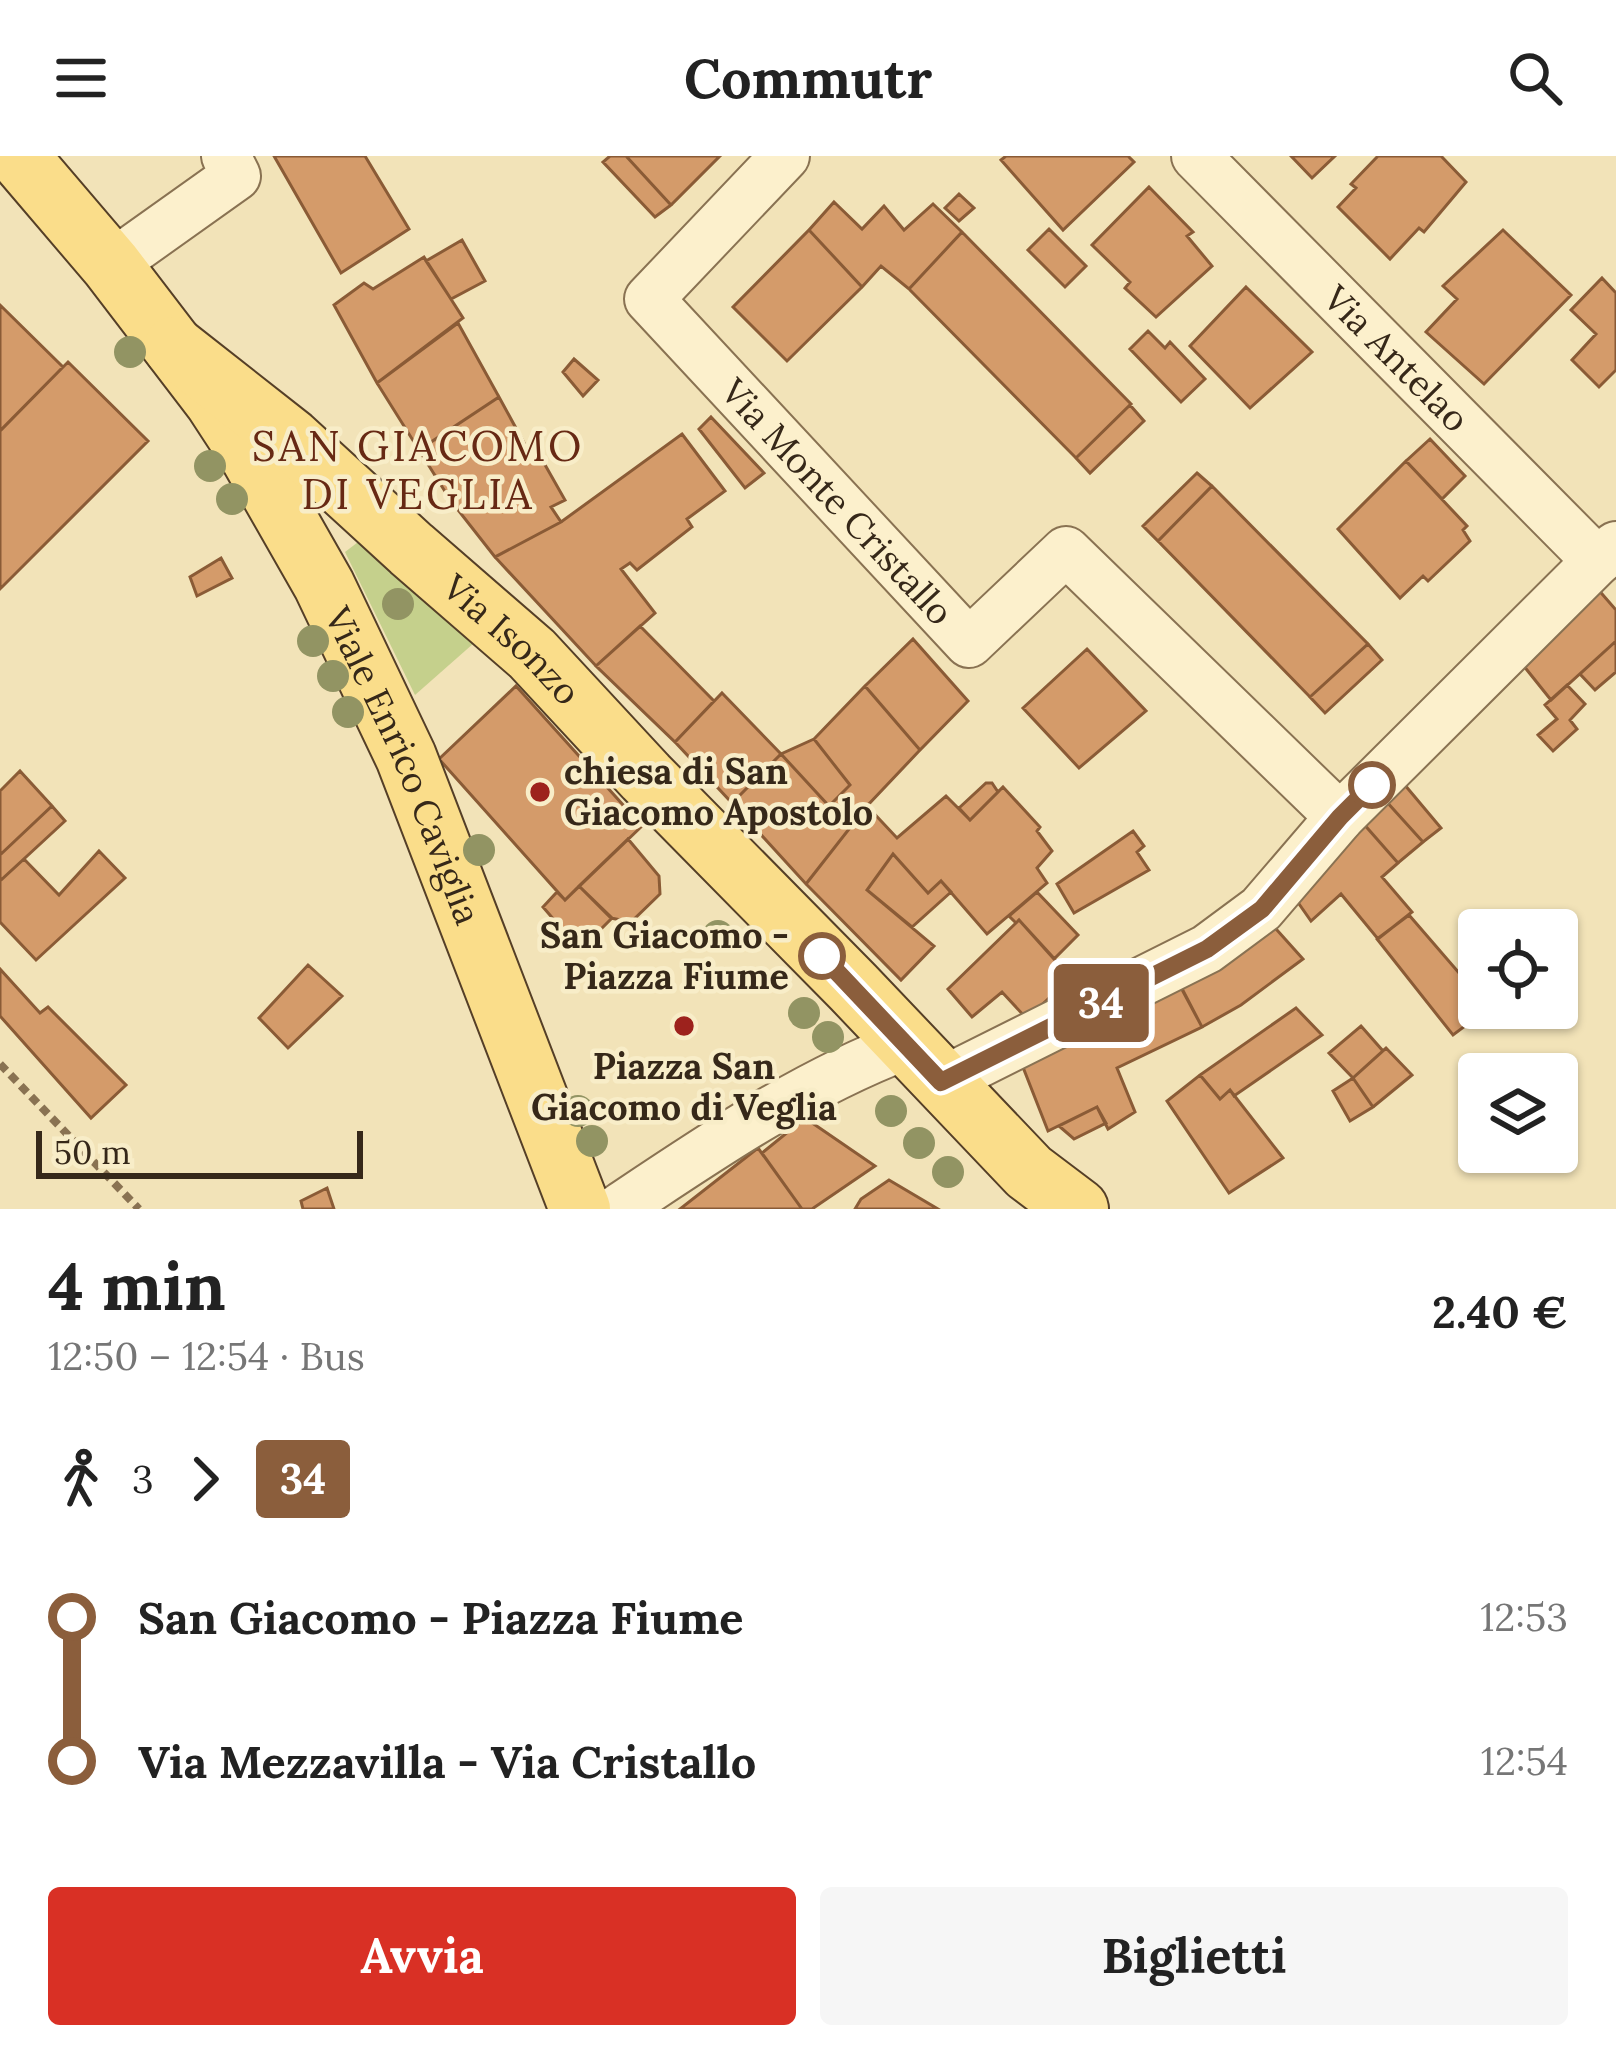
<!DOCTYPE html>
<html lang="it">
<meta charset="utf-8">
<style>
body{margin:0;font-family:Lora,serif;background:#f6f6f6;color:#222;height:100vh;display:flex;flex-direction:column;font-size:45px;white-space:nowrap}
*{box-sizing:border-box;margin:0}
p{font-size:39px;color:#767676}
.icon{flex:none;width:66px;height:66px;fill:none;stroke:currentColor;stroke-width:2;stroke-linecap:round;stroke-linejoin:round}
.map{position:relative;height:1053px;overflow:hidden}
.side{display:flex;flex-direction:column;background:#fff;flex:1}
.side>*{flex:none}
.badge{padding:0 24px;border-radius:9px;font-size:42px;line-height:78px}
.tools{position:absolute;left:1458px;top:753px;display:grid;gap:24px}
.tools a{display:grid;place-items:center;width:120px;height:120px;border-radius:12px;background:#fff;box-shadow:0 3px 9px #0004;font-size:60px}
.scale{position:absolute;left:36px;bottom:30px;width:327px;box-sizing:border-box;padding-left:12px;border:6px solid #362819;border-top:0;font-size:33px;line-height:42px;white-space:nowrap;color:#362819;-webkit-text-stroke:9px #f8edc8;paint-order:stroke}
.map>.badge{position:absolute;translate:-50% -50%;box-shadow:0 0 0 6px #fff}
.legs{display:flex;align-items:center;gap:18px;height:132px;padding:0 48px;font-size:39px}
.legs p{margin-inline-start:auto}
.head{display:flex;align-items:center;justify-content:space-between;height:204px;padding:0 48px}
h1{font-size:66px;font-weight:700;line-height:90px}
.button{display:flex;gap:24px;margin-top:auto;padding:24px 48px}
.button a{flex:1;height:138px;border-radius:12px;background:#d93025;color:#fff;font-size:48px;font-weight:700;line-height:138px;text-align:center}
.button a+a{background:#f6f6f6;color:#222}
ul{padding:0 48px;list-style:none}
li{display:flex;align-items:center;gap:42px;height:144px;font-size:45px}
li i{display:grid;place-items:center;width:18px;height:100%;margin:0 15px;background:currentColor}
li i::after{content:'';width:30px;height:30px;margin:-15px;border:9px solid;border-radius:50%;background:#fff}
li p{margin-inline-start:auto}
li:first-child i{background:linear-gradient(#0000 50%,currentColor 0)}
li:last-child i{background:linear-gradient(currentColor 50%,#0000 0)}
header{display:flex;justify-content:space-between;align-items:center;height:156px;padding:0 48px;background:#fff;font-size:54px;font-weight:700}
.map>svg:first-child{display:block}
.green{fill:#c5d08c}
.building{fill:#d49b6a;stroke:#8a5b36;stroke-width:3}
.lines{fill:none;stroke-linecap:round;stroke-linejoin:round}
.minor-casing{stroke:#897252;stroke-width:52}
.major-casing{stroke:#553f27;stroke-width:64}
.path{stroke:#897252;stroke-width:8;stroke-dasharray:9 6;stroke-linecap:butt}
.minor{stroke:#fcf0cc;stroke-width:48}
.major{stroke:#fadd8a;stroke-width:60}
.tree{fill:#929463}
.line-1-casing{stroke:#fff;stroke-width:27}
.line-1{stroke:#8b5e3c;stroke-width:18}
.stop-1-dot{fill:#fff;stroke:#8b5e3c;stroke-width:6}
.poi-dot{fill:#9d221d;stroke:#f8edc8;stroke-width:4.5}
.labels{text-anchor:middle;dominant-baseline:central;stroke-width:9;stroke-linejoin:round;paint-order:stroke}
.street-label{font-size:36px;fill:#362819;stroke:#f8edc8}
.poi-label{font-size:36px;font-weight:bold;fill:#362819;stroke:#f8edc8;text-anchor:start}
.stop-label{font-size:36px;font-weight:bold;fill:#362819;stroke:#f8edc8;text-anchor:end}
.quarter-label{font-size:42px;letter-spacing:3px;fill:#672914;stroke:#f8edc8}
</style>
<header><svg class="icon" aria-label="menu" viewBox="0 0 24 24"><path d="M4 6h16M4 12h16M4 18h16"/></svg>Commutr<svg class="icon" aria-label="search" viewBox="0 0 24 24"><circle cx="10" cy="10" r="6"/><path d="M15 15l6 6"/></svg></header>
<div class="map">
<svg width="1616" height="1053" viewBox="0 0 1616 1053">
<rect width="100%" height="100%" fill="#f2e3b8"/>
<path class="green" d="M366,380L474,487L415,539L345,396Z"/>
<path class="building" d="M274,0H365L409,73L341,117Z
M610,0H626L671,49L655,61L603,6Z
M626,0H720L671,49Z
M1006,0H1128L1134,6L1063,74L1001,4Z
M1291,0H1335L1312,22Z
M1378,0H1441L1466,26L1424,76L1419,72L1390,103L1338,51L1356,32L1351,28Z
M1149,31L1193,76L1187,80L1212,110L1156,161L1125,132L1130,126L1092,89Z
M959,38L974,52L959,65L945,52Z
M834,46L862,73L884,50L904,74L933,48L962,76L909,133L881,110L862,131L809,74Z
M1049,73L1086,110L1065,131L1028,94Z
M809,74L862,131L787,205L733,151Z
M1503,74L1571,139L1484,228L1426,176L1457,143L1443,130Z
M962,76L1131,248L1076,302L909,133Z
M462,84L485,125L451,143L426,105Z
M424,101L463,162L377,227L334,149L364,127L373,133Z
M1602,122L1616,137V214L1599,231L1572,204L1596,178L1571,154Z
M1246,131L1312,196L1250,252L1190,190Z
M0,149L63,211L0,275Z
M458,167L499,241L419,294L377,227Z
M1148,175L1165,192L1170,186L1205,223L1181,246L1130,193Z
M574,203L598,224L583,240L563,216Z
M68,206L148,285L0,433V275Z
M499,241L529,296L536,293L565,344L551,351L561,366L495,401L451,345L419,294Z
M1130,249L1144,265L1090,317L1076,302Z
M711,261L764,317L745,332L699,273Z
M682,278L725,335L687,363L692,371L637,414L630,407L621,413L655,457L596,510L495,401L561,366Z
M1430,283L1465,320L1442,343L1406,305Z
M1406,305L1467,370L1463,374L1470,385L1428,425L1423,420L1400,442L1338,373Z
M1197,317L1212,330L1158,385L1143,370Z
M1212,330L1368,488L1310,541L1158,385Z
M221,402L232,422L197,440L190,421Z
M1596,431L1616,454V485L1551,544L1519,504Z
M640,470L714,545L675,586L596,510Z
M913,483L968,545L920,594L865,530Z
M1616,485V516L1595,534L1580,518Z
M1368,488L1382,504L1325,557L1310,541Z
M1087,493L1146,555L1079,612L1023,552Z
M1567,529L1585,548L1570,564L1577,573L1553,595L1538,579L1557,563L1545,549Z
M516,530L642,670L565,744L439,603Z
M865,530L920,594L867,650L806,728L732,647L781,598L829,650L850,629L814,583Z
M722,537L781,598L732,647L675,586Z
M814,583L850,629L829,650L781,598Z
M20,615L52,650L0,699V635Z
M986,627H992L998,636L970,664L959,652Z
M1404,628L1441,672L1423,686L1385,644Z
M1003,631L1040,671L1037,675L1052,695L1037,712L1047,727L987,778L941,725L928,737L893,698L867,734L934,790L901,824L806,728L867,650L897,682L946,640L970,664Z
M1385,644L1423,686L1398,707L1362,666Z
M52,650L65,665L0,725V699Z
M1362,666L1398,707L1382,721L1412,756L1378,783L1341,738L1311,765L1290,735Z
M1133,675L1144,690L1137,696L1149,714L1074,757L1057,728Z
M628,683L659,720L660,738L631,766L611,762L579,730Z
M99,695L125,722L36,804L0,766V725L24,703L59,739Z
M893,698L928,737L941,725L951,736L912,771L867,734Z
M579,730L612,762L580,794L543,751L557,736L565,744Z
M1037,736L1078,779L1054,803L1019,764L1016,767L1009,760Z
M1409,759L1479,840V852H1489L1453,879L1377,783Z
M1267,763L1303,803L1241,849L1202,871L1179,828Z
M1019,764L1071,821L1027,863L1002,836L972,861L948,833Z
M308,809L342,840L288,892L259,862Z
M0,813L40,857L48,851L126,929L91,962L0,860Z
M1177,823L1202,871L1117,912L1135,956L1108,973L1097,951L1048,975L1019,901Z
M1296,852L1322,879L1234,940L1230,934L1220,943L1200,919Z
M1361,870L1383,895L1353,922L1329,897Z
M1386,892L1412,919L1373,951L1353,922Z
M1200,919L1220,943L1230,934L1283,1002L1229,1037L1167,945Z
M1353,922L1373,951L1350,965L1333,935Z
M1097,951L1106,967L1074,983L1059,970Z
M805,962L875,1010L812,1053H802L762,997Z
M758,992L802,1053H680Z
M889,1024L938,1053H855L861,1043Z
M327,1032L334,1053H303L301,1045Z"/>
<g class="lines">
<g class="minor-casing">
<g id="minor">
<path id="s1" d="M785,0L649,143L969,487L1066,395L1340,661"/>
<path id="s2" d="M1196,0L1597,405"/>
<path d="M111,109L236,20L226,0"/>
<path d="M941,926L1207,793L1261,753L1340,661L1597,405L1616,390"/>
<path d="M618,1053C709,992 803,928 906,889"/>
</g>
</g>
<g class="major-casing">
<g id="major">
<path id="s3" d="M18,0L111,109L215,245L247,294L324,429L406,601L580,1053"/>
<path id="s4" d="M174,191L291,283L411,393L532,498L646,621L853,831L1029,1016L1078,1053"/>
</g>
</g>
<path class="path" d="M0,908L139,1053"/>
<use href="#minor" class="minor"/>
<use href="#major" class="major"/>
</g>
<g class="tree">
<circle cx="130" cy="196" r="16"/>
<circle cx="210" cy="310" r="16"/>
<circle cx="232" cy="343" r="16"/>
<circle cx="398" cy="448" r="16"/>
<circle cx="313" cy="485" r="16"/>
<circle cx="333" cy="520" r="16"/>
<circle cx="348" cy="556" r="16"/>
<circle cx="479" cy="694" r="16"/>
<circle cx="718" cy="780" r="16"/>
<circle cx="804" cy="857" r="16"/>
<circle cx="828" cy="881" r="16"/>
<circle cx="578" cy="955" r="16"/>
<circle cx="891" cy="955" r="16"/>
<circle cx="592" cy="985" r="16"/>
<circle cx="919" cy="987" r="16"/>
<circle cx="948" cy="1016" r="16"/>
</g>
<g class="lines">
<g class="line-1-casing">
<path id="line-1" d="M822,800L941,926L1207,793L1262,753L1340,661L1372,629"/>
</g>
<use href="#line-1" class="line-1"/>
</g>
<g class="stop-1-dot">
<circle cx="1372" cy="629" r="21"/>
<circle cx="822" cy="800" r="21"/>
</g>
<g class="poi-dot">
<circle cx="540" cy="636" r="12"/>
<circle cx="684" cy="870" r="12"/>
</g>
<g class="labels">
<g class="street-label">
<text stroke="none"><textPath href="#s2" startOffset="285">Via Antelao</textPath></text>
<text stroke="none"><textPath href="#s1" startOffset="474">Via Monte Cristallo</textPath></text>
<text stroke="none"><textPath href="#s4" startOffset="447">Via Isonzo</textPath></text>
<text stroke="none"><textPath href="#s3" startOffset="726">Viale Enrico Caviglia</textPath></text>
</g>
<g class="poi-label">
<text x="564" y="615">chiesa di San<tspan x="564" dy="41">Giacomo Apostolo</tspan></text>
<text x="684" y="910" text-anchor="middle">Piazza San<tspan x="684" dy="41">Giacomo di Veglia</tspan></text>
</g>
<g class="stop-label">
<text x="789" y="779">San Giacomo -<tspan x="789" dy="41">Piazza Fiume</tspan></text>
</g>
<g class="quarter-label">
<text x="418" y="290">SAN GIACOMO<tspan x="418" dy="48">DI VEGLIA</tspan></text>
</g>
</g>
</svg>
<div class="tools">
<a><svg class="icon" aria-label="locate" viewBox="0 0 24 24"><circle cx="12" cy="12" r="6"/><path d="M12 2v4M12 18v4M2 12h4M18 12h4"/></svg></a>
<a><svg class="icon" aria-label="layers" viewBox="0 0 24 24"><path d="M12 4l9 5-9 5-9-5zM3 14l9 5 9-5"/></svg></a>
</div>
<div class="scale">50 m</div>
<b class="badge" style="left:1101px;top:847px;background:#8b5e3c;color:#fff">34</b>
</div>
<section class="side">
<div class="head"><div><h1>4 min</h1><p>12:50 – 12:54 · Bus</p></div><b>2.40 €</b></div>
<div class="legs"><svg class="icon" aria-label="walk" viewBox="0 0 24 24"><circle cx="13" cy="4" r="2"/><path d="M13 8l-2 6 4 7M11 14l-3 7M7 12l3-4h3l4 4"/></svg>3<svg class="icon" aria-label="forward" viewBox="0 0 24 24"><path d="M9 5l7 7-7 7"/></svg><b class="badge" style="background:#8b5e3c;color:#fff">34</b></div>
<ul>
<li><i style="color:#8b5e3c"></i><b>San Giacomo - Piazza Fiume</b><p>12:53</p></li>
<li><i style="color:#8b5e3c"></i><b>Via Mezzavilla - Via Cristallo</b><p>12:54</p></li>
</ul>
<div class="button"><a>Avvia</a><a>Biglietti</a></div>
</section>
